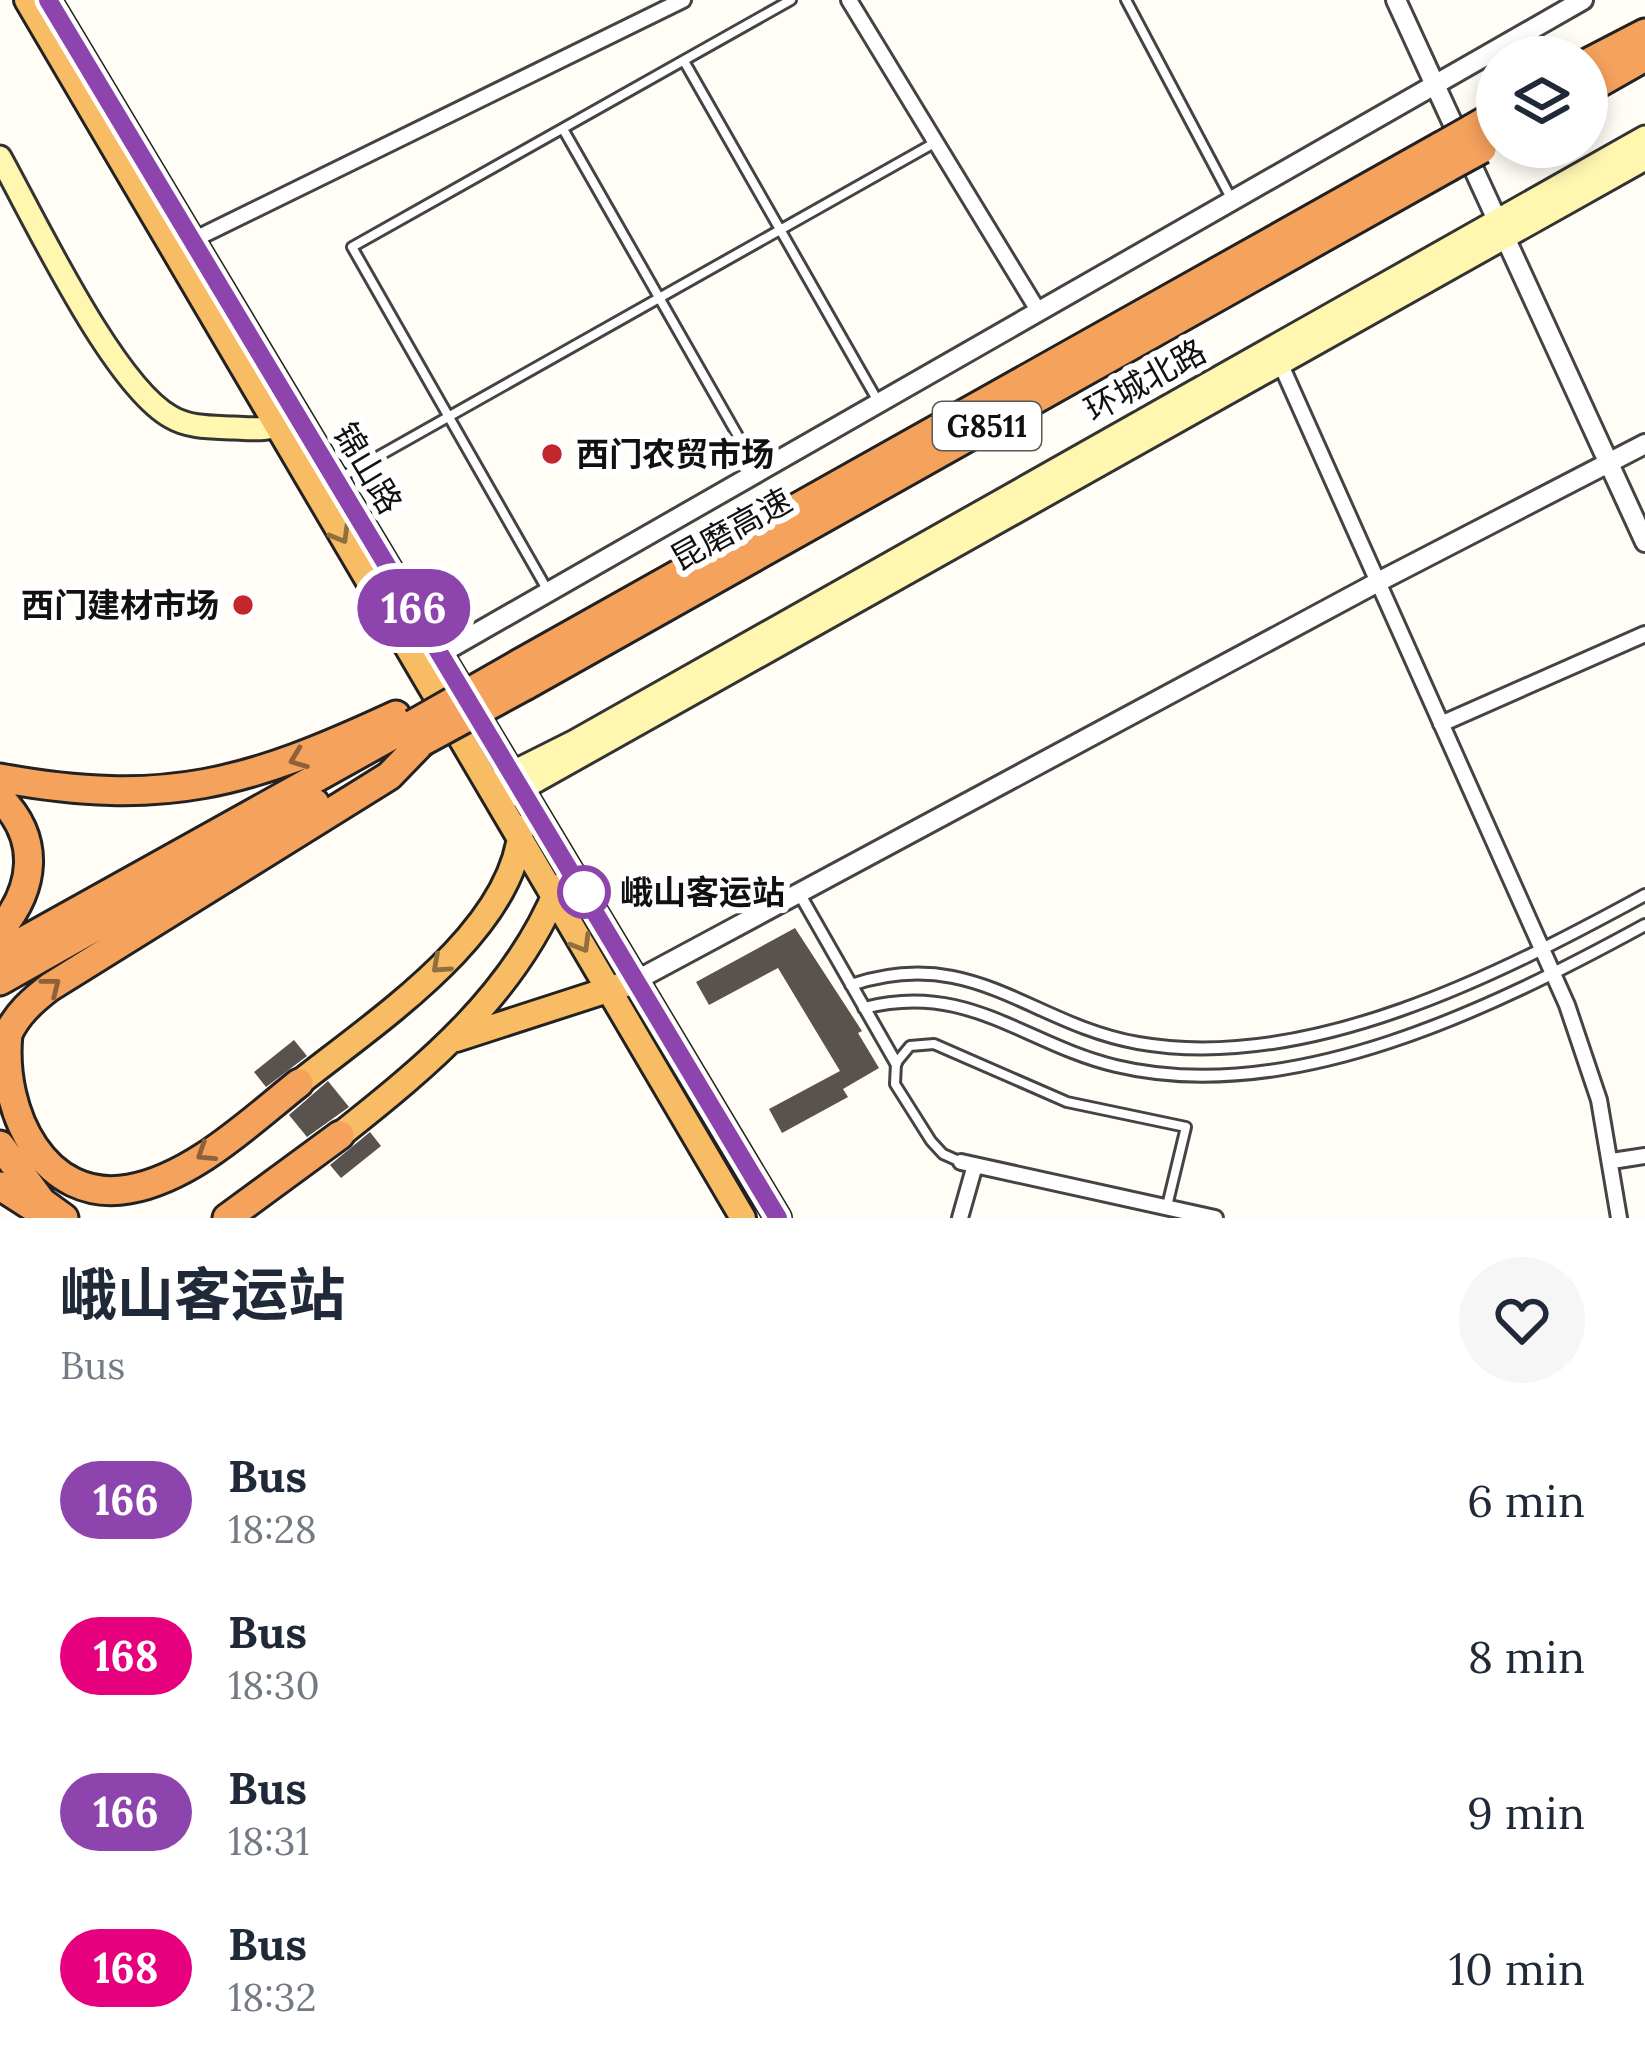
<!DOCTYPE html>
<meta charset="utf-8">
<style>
body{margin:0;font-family:Lora,"Noto Sans SC",serif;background:#f6f6f7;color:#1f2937;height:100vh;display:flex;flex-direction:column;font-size:45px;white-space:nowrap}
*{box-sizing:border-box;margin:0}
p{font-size:39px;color:#747a83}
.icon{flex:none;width:66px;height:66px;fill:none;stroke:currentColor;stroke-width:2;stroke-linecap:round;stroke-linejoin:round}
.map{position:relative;height:1218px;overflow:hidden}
.panel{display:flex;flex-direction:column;background:#fff;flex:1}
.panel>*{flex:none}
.badge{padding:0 24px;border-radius:39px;font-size:42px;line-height:78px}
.controls{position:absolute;left:1476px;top:36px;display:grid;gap:24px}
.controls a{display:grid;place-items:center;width:132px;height:132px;border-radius:50%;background:#fff;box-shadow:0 6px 18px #0003;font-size:60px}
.map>.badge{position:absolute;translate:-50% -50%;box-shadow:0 0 0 6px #fff}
.round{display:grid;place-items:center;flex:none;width:126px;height:126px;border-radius:63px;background:#f6f6f7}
.headline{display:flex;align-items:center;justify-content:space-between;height:204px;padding:0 60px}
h1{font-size:57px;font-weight:700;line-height:90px}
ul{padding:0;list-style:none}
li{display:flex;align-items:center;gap:36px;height:156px;padding:0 60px}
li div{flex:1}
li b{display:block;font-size:45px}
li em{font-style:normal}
li .badge{min-width:132px;font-weight:700;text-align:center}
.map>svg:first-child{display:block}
.building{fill:#5a524d}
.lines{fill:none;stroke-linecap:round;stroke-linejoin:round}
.service-casing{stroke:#444;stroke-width:14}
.pedestrian-casing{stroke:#444;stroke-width:16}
.minor-casing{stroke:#444;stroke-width:20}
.tertiary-casing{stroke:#444;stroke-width:24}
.secondary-casing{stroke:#333;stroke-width:27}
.trunk-casing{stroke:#222;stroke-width:30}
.motorway-casing{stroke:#222;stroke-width:33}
.service{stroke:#fff;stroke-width:8}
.pedestrian{stroke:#fff;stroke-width:10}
.minor{stroke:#fff;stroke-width:14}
.tertiary{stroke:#fff;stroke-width:18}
.secondary{stroke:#fff6b0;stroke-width:21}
.trunk{stroke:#f7bc64;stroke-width:24}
.motorway{stroke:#f5a25d;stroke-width:27}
.motorway-bridge-casing{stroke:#222;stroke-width:33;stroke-linecap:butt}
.motorway-bridge{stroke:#f5a25d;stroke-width:27}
.oneway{stroke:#906f3f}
.oneway2{stroke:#8e613b}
.line-casing{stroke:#fff;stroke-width:27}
.line{stroke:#8e44ad;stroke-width:18}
.poi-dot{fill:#c4262e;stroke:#fff;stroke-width:4.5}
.stop-dot{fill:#fff;stroke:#8e44ad;stroke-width:6}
.labels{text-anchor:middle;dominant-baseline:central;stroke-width:12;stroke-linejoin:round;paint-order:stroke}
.shield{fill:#fff;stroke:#585858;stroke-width:3}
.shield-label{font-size:30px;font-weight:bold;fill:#111}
.street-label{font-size:33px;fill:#111;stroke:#fff}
.poi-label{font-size:33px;font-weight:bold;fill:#111;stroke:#fff;text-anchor:start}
.stop-label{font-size:33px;font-weight:bold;fill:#111;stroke:#fff;text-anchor:start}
</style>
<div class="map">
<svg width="1645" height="1218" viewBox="0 0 1645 1218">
<rect width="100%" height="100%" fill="#fffdf5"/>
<path class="building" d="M795,928L862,1031L858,1033L879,1068L843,1089L848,1097L782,1133L769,1109L840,1071L778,968L709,1005L696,982Z
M294,1040L307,1056L266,1087L254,1072Z
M328,1081L349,1107L307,1137L289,1115Z
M370,1132L381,1146L341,1178L330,1165Z"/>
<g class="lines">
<g class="service-casing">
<path id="service" d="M1126,0L1232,200
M684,61L879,403
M563,129L758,471
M338,479L936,142
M548,591L352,247L791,0
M961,1162L943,1154L931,1141L895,1084L896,1063L910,1046L934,1044L1067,1102L1186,1127L1167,1206"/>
</g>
<g class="pedestrian-casing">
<path id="pedestrian" d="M799,893L896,1063
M851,985C973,944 1030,1024 1138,1043C1308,1073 1500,974 1645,895
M864,1008C968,981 1024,1044 1116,1066C1291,1108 1495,1007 1645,925"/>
</g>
<g class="minor-casing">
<path id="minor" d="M849,0L1039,312
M193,240L683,0
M1277,356L1567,1005L1599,1100L1619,1218
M1441,724L1645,634
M1612,1161L1645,1156
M961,1162L1215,1218
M960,1218L975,1165"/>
</g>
<g class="tertiary-casing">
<path id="tertiary" d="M1396,0L1645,542
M433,658L1583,0
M637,980L1378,582L1645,444"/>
</g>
<g class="secondary-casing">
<path id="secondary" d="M0,157C35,220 113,385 171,417C189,428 213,427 234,428C253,429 270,431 287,422
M499,779L575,741L1645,137
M499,802L1645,159"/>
</g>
<g class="trunk-casing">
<path id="trunk" d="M27,0L743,1218
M48,0L778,1218
M456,1039L623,985
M299,1083C374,1023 514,932 521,828
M340,1135C427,1066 515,994 558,887"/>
</g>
<g class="motorway-casing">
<path id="motorway" d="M1587,63L1645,33
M1587,90L1645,57
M1471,129L1497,114
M520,663L1441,146
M525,686L1449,167
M0,778C165,808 247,784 396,715
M0,798C41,839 35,888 0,930
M0,954L413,724
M0,981L315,803
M299,1083C250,1122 192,1178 129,1189C45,1204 0,1113 8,1034C17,1014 33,1000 50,987L389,776L422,742
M0,1145L42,1202L64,1218
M0,1186L47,1216
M227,1218L340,1135"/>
</g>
<use href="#service" class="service"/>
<use href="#pedestrian" class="pedestrian"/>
<use href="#minor" class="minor"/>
<use href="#tertiary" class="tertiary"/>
<use href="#secondary" class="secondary"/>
<use href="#trunk" class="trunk"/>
<use href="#motorway" class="motorway"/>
<g class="motorway-bridge-casing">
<path id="motorway-bridge" d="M1441,146L1471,129
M1449,167L1482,149
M413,724L520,663
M422,742L525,686"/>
</g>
<use href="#motorway-bridge" class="motorway-bridge"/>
</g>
<defs><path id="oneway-chevron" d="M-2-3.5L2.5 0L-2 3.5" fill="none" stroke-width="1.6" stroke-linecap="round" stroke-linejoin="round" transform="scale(3)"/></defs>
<g class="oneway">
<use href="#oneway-chevron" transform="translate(341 535) rotate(60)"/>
<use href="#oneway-chevron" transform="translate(582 944) rotate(59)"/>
<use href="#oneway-chevron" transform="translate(440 965) rotate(138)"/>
</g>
<g class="oneway2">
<use href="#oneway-chevron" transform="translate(298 759) rotate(159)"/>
<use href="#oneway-chevron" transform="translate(52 986) rotate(-38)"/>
<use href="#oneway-chevron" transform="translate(205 1153) rotate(147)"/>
</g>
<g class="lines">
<g class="line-casing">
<path id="line" d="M48,0L778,1218"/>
</g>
<use href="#line" class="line"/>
</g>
<g class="poi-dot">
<circle cx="552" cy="454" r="12"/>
<circle cx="243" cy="605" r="12"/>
</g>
<circle class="stop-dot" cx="584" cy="892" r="24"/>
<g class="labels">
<rect class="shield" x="933" y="402" width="108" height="48" rx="9"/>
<g class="shield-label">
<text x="987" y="426">G8511</text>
</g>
<g class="street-label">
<text transform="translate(1145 380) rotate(-29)">环城北路</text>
<text transform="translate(368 468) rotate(59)">锦山路</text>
<text transform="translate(731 529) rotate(-29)">昆磨高速</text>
</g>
<g class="poi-label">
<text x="576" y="454">西门农贸市场</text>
<text x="219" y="605" text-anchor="end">西门建材市场</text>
</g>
<g class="stop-label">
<text x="620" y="892">峨山客运站</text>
</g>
</g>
</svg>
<div class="controls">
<a><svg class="icon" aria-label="layers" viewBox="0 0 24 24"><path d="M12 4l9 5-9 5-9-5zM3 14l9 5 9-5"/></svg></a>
</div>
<b class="badge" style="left:414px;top:608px;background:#8e44ad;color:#fff">166</b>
</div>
<section class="panel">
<div class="headline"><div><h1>峨山客运站</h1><p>Bus</p></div><a class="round"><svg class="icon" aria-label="heart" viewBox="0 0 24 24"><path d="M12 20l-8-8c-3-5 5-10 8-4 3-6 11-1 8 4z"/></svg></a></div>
<ul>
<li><span class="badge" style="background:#8e44ad;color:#fff">166</span><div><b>Bus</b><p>18:28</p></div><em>6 min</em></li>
<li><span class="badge" style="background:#e6007e;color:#fff">168</span><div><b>Bus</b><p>18:30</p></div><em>8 min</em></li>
<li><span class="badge" style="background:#8e44ad;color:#fff">166</span><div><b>Bus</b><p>18:31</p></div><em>9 min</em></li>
<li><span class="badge" style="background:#e6007e;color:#fff">168</span><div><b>Bus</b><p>18:32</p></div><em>10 min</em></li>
</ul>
</section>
